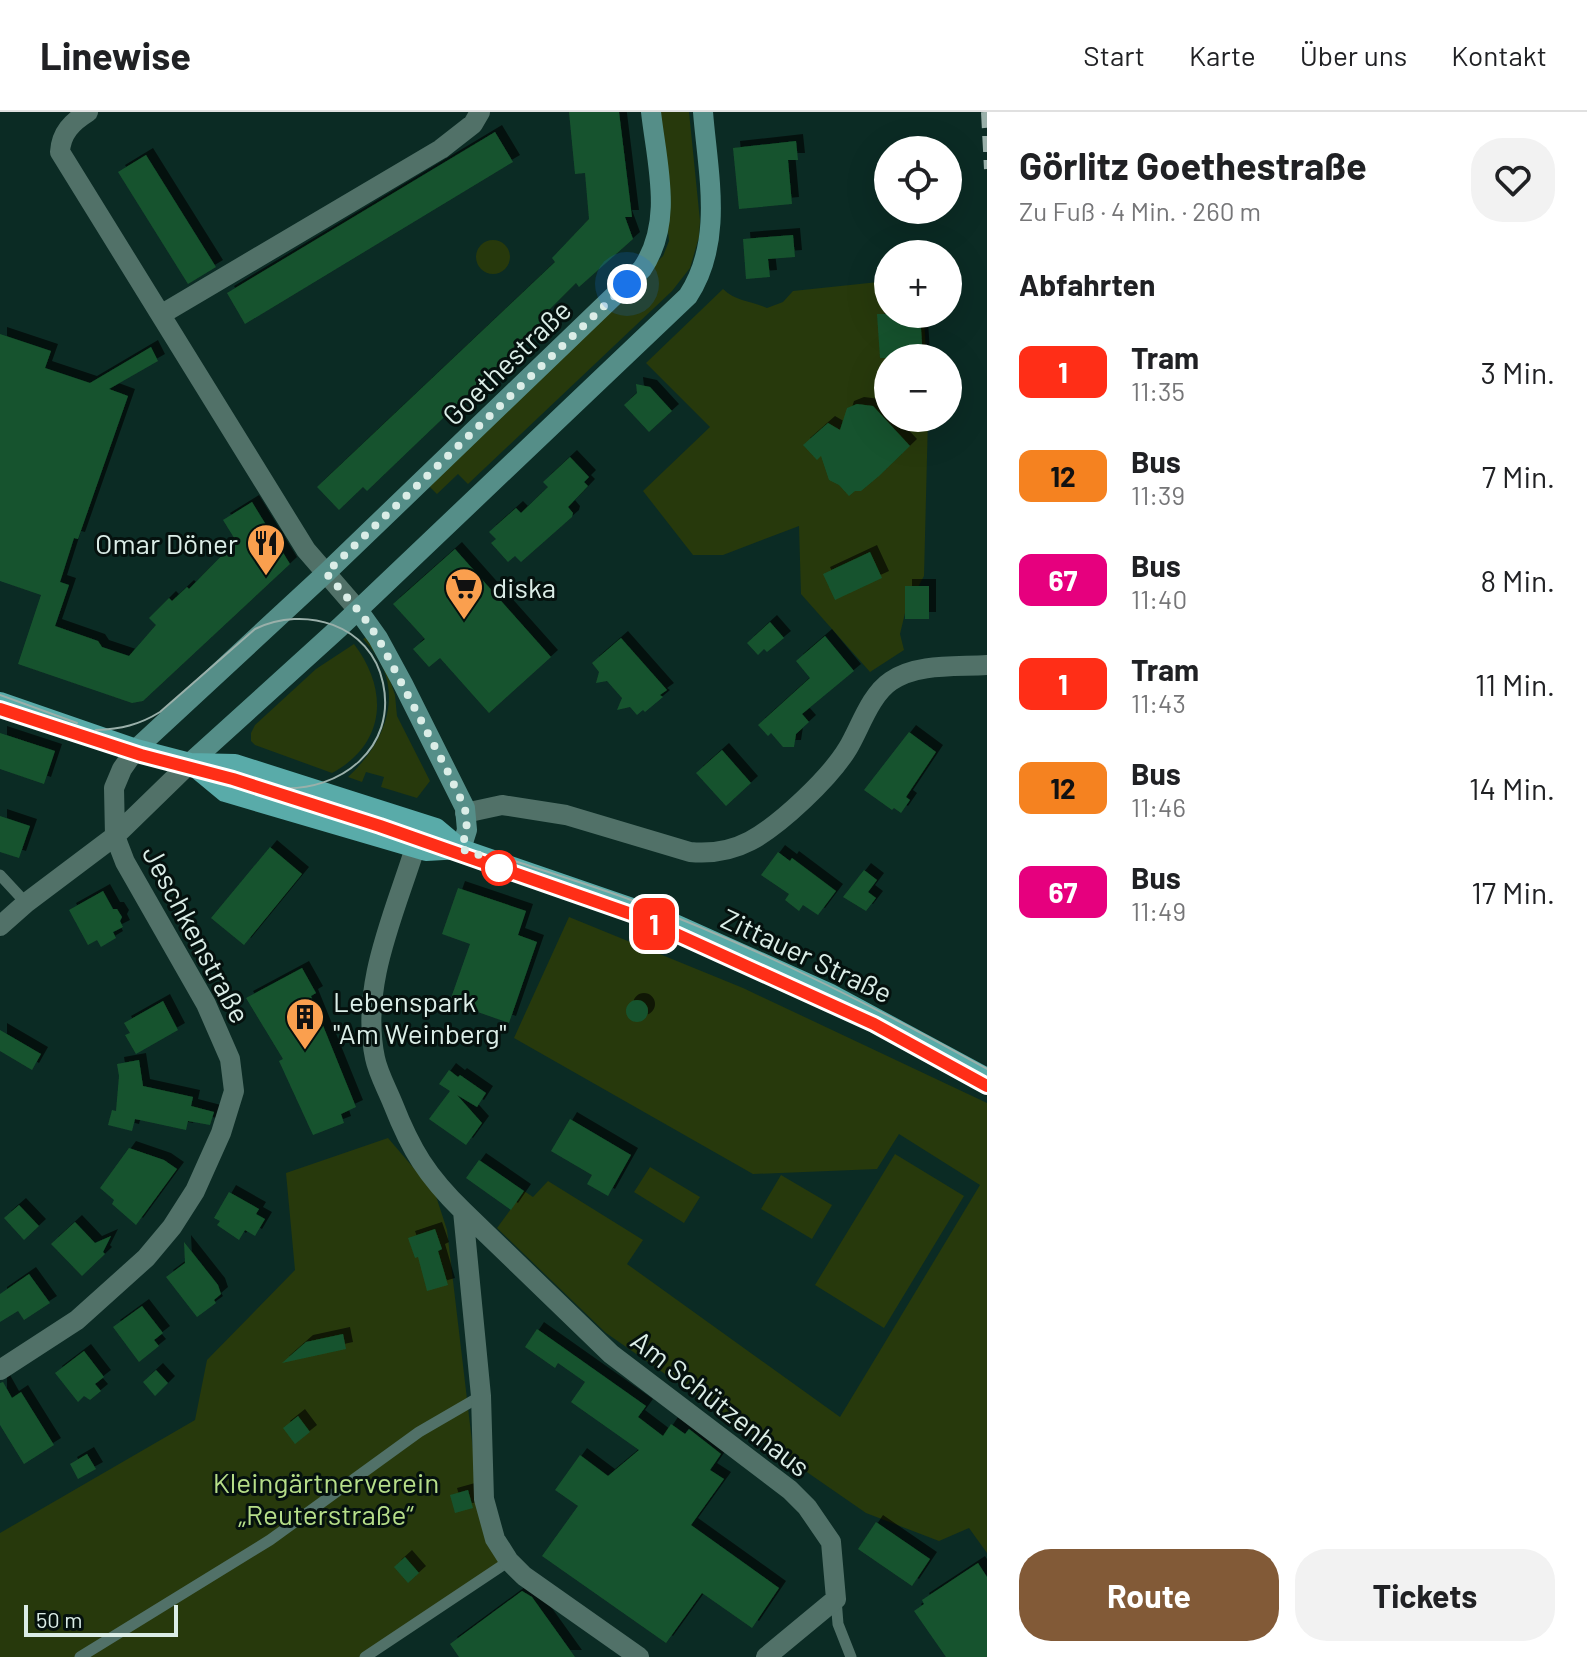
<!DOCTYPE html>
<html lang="de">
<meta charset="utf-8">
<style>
body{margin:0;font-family:Barlow,sans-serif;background:#f2f2f2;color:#202124;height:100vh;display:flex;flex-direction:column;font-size:30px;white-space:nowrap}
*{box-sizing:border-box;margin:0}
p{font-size:26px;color:#757577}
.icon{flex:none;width:44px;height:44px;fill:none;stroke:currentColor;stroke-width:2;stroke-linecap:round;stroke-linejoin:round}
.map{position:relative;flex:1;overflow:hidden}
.panel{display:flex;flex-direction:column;background:#fff;width:600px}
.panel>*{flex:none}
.badge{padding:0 16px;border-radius:12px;font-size:28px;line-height:52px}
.buttons{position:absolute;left:874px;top:24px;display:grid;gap:16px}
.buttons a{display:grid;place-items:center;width:88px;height:88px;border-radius:50%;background:#fff;box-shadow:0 8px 32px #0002;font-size:40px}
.scale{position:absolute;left:24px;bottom:20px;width:154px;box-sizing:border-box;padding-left:8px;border:4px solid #dbede7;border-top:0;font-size:22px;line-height:28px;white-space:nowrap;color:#dbede7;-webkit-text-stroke:6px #05110e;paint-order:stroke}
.you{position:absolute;width:40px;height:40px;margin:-20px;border:6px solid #fff;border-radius:50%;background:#1a73e8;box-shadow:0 0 0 12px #1a73e833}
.map>.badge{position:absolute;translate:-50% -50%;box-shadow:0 0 0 4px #fff}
h2{padding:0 32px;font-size:30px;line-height:72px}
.round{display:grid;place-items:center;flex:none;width:84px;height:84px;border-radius:32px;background:#f2f2f2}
.summary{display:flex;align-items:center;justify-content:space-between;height:136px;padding:0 32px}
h1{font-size:38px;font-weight:700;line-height:60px}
.action{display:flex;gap:16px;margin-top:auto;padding:16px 32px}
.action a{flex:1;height:92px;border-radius:32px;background:#825a37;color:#fff;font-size:32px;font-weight:700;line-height:92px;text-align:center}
.action a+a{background:#f2f2f2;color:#202124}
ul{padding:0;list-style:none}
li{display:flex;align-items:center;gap:24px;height:104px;padding:0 32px}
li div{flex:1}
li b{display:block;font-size:30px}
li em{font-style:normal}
li .badge{min-width:88px;font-weight:700;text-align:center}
header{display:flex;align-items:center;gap:48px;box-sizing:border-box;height:112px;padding:0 40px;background:#fff;border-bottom:2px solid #e0e0e0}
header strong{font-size:38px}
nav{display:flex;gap:44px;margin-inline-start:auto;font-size:28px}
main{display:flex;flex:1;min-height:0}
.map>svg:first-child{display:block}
.green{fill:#27390c}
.building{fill:#17532d;filter:url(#shadow)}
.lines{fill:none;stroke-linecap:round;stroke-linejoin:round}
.lane{stroke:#517168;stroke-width:11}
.street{stroke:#517168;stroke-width:20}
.secondary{stroke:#558e88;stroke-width:20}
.primary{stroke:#59aba9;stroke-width:20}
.tram{stroke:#9ab0aa;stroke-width:2}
.rail{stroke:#9ab0aa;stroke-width:6;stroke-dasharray:16 8;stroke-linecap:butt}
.line-casing{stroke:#fff;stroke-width:18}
.line{stroke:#ff2e17;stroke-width:12}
.walk{stroke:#dbede7;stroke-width:8;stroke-dasharray:0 14.4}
.stop-dot{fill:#fff;stroke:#ff2e17;stroke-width:4}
.labels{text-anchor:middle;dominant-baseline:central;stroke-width:6;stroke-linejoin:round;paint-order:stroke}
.street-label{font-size:28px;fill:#dbede7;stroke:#05110e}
.poi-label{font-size:28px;fill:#dbede7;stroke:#05110e;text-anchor:start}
.park-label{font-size:28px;fill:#b6de89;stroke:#05110e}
</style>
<header>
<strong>Linewise</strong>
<nav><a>Start</a><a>Karte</a><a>Über uns</a><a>Kontakt</a></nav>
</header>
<main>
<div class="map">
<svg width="987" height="1545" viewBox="0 0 987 1545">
<defs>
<filter id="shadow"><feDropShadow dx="7" dy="-7" stdDeviation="0" flood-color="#0009"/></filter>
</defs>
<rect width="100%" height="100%" fill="#0b2b24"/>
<path class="green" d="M657,0H689L700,109L699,125L690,156L672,179L468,372L458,362L437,382L427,372L663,144L669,129Z
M476 145a17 17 0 1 1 34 0a17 17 0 1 1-34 0Z
M888,169V202H924L926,246H888V306H928L924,464L906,497L900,522L904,538L870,560L801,482L799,414L723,443H693L643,379L710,315L646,251L723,177C735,189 751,189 767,196L783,190L793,179Z
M368,524L385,553L395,583L397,604L430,669L417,686L381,675L384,665L366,660L362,670L348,665C389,627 408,572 363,527Z
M354,532C389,578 386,632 332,661L255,633L251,629V621L255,613L316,557Z
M569,805L743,876L987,991V1441L969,1416L939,1429L866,1401L606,1221L497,1116L524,1079L533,1085L548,1069L643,1128L627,1152L840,1305L980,1073L899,1022L877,1057L753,1062L514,926Z
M388,1026L435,1081L447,1118L480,1397L500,1453L363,1545H0V1421L195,1308L207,1248L295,1158L286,1061Z
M895,1042L964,1084L884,1216L815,1173Z
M650,1055L700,1085L684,1111L634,1080Z
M781,1063L832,1093L812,1127L761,1097Z"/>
<path class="building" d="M569,0H619L632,105H625L633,127L579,175L576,171L543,204L546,208L416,332L367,379L363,375L339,398L317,375L555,150L552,146L589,107L585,61L575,62Z
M495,20L513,50L245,212L227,181Z
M796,29L798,48H788L792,92L739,97L733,36Z
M146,43L216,155L188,172L118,60Z
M793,123L795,145L768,147L770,165L746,167L743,127Z
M877,202H920L923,246H880Z
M0,222L51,239L45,256L90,271L151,235L158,249L109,277L128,284L78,427L74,426L60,470L69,473L55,514L98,529L102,535L129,544L156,513L149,506L169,486L172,489L187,475L189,477L236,429L223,408L252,390L290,452L143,589L132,591L18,552L41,483L0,469Z
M636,272L650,275L672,299L649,320L624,293L637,281Z
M857,292L873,294L910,334L879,364L861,379H855L849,384L839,373L829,368L821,344L817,348L803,333L828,311L840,318L847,296Z
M570,345L589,365L584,370L588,374L568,395L573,401L572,405L521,450L515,444L508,450L491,431L496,427L489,420L516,396L521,401L548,375L543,370Z
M455,437L551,545L489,601L440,546L429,555L413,537L425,527L393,492Z
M870,440L882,466L835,488L823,462Z
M905,474H929V507H905Z
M770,510L784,526L767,540L764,537L758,543L747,531Z
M825,524L854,559L802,602L809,610L796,622L794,635H783L771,621L768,624L758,613L810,566L796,549Z
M621,526L667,578L660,583L663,585L645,600L643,598L637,603L630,595L617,598L622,586L607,569L596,571L599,560L592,551Z
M909,620L936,640L906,685L910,688L901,701L894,696L892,698L864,678Z
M0,621L55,639L44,672L0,657Z
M722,638L751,671L726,694L696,661Z
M0,704L30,714L19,746L0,740Z
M270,735L302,762L244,833L211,806Z
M778,740L790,749L792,746L836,779L818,803L803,793L799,799L785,788L789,782L761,763Z
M864,758L877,768L868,780L876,786L866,799L843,785Z
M458,776L526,799L518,823L537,830L509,911L472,898L465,891L451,886L470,832L442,822Z
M103,779L113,797H117L122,805L120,809L123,815L113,820L116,826L101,835L97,828L88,833L69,798Z
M302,856L316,881L311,884L356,995L341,1002L344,1011L313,1023L279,949L283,947L246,886Z
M626 899a11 11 0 1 1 22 0a11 11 0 1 1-22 0Z
M163,889L178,918L136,942L125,923L130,921L124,911Z
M0,918L41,942L32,958L0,939Z
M139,948L143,974L193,985L191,994L214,1000L210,1013L188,1009L186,1018L135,1007L132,1019L108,1013L112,998L116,999L119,964L117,952Z
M449,958L458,965L460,963L486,981L477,995L457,983L482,1011L466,1033L429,1007L450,979L439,972Z
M570,1007L631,1043L608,1084L587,1072L592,1063L551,1039Z
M129,1036L164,1048L177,1057L136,1113L112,1092L114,1088L100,1076Z
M479,1048L524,1079L511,1098L466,1066Z
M229,1080L259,1097L256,1102L265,1107L255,1124L245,1118L239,1128L217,1113L220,1109L214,1106Z
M19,1093L39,1114L24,1128L4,1106Z
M75,1110L95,1131L111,1124L103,1140L105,1142L82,1164L51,1132Z
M435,1117L442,1137L438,1139L448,1173L427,1179L418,1145L415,1146L408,1126Z
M184,1130L218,1173L221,1182L214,1188L216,1191L197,1205L166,1165L185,1151Z
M29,1162L50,1191L24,1208L18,1199L0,1210V1182Z
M142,1194L163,1221L154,1228L159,1234L139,1250L113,1215Z
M537,1217L646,1294L638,1305L663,1324L671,1312L685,1322L689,1317L721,1342L710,1358L724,1367L691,1413L779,1476L752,1516L702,1481L666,1531L542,1444L578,1394L555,1378L580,1343L608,1364L639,1338L571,1290L585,1270L558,1251L555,1256L525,1235Z
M343,1222L346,1237L282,1251L306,1230Z
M84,1239L104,1265L95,1272L101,1279L90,1288L84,1284L78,1290L55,1261Z
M156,1258L168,1271L155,1284L143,1270Z
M3,1270L12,1286L21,1280L54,1333L24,1352L0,1313V1271Z
M298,1304L310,1320L295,1332L283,1316Z
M87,1342L96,1357L78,1367L70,1352Z
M468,1378L473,1396L455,1401L450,1383Z
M876,1410L930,1447L912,1474L858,1437Z
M405,1445L419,1461L408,1471L394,1455Z
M978,1451L987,1465V1545H946L914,1499L924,1492L922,1488Z
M522,1479L532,1485L575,1545H459L450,1532Z"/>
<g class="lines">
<path class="lane" d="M0,763L26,791
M836,1487L838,1512L851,1545
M80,1545L270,1428L419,1320L481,1284
M365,1545L509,1449"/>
<path class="street" d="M88,0C72,10 61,21 60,40L306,438L358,498
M162,202L441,37L473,12L480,0
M465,701L502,693L566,703L690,740C711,742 731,739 750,729C780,713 830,666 848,636C860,616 870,583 891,569C917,551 956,555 987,553
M415,736C394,803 360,874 375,946C378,961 387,977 393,992C411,1038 427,1064 463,1099L481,1284L484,1387L495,1427L509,1449L524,1464L639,1545
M0,814L26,791L115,724L190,651
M463,1099L611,1242L790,1378L807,1395L831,1430L836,1487L766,1545
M0,1258L77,1208L146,1146L172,1115L195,1079L221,1021L234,979L230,947L206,892L125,750L115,724L114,676L122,657L136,637"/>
<path class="secondary" d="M358,498L378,526L403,572L465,696L467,718L461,737
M136,637L326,461L642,157C674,110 657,53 651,0
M190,651L340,515L688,184C724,129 708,62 703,0"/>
<path class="primary" d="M0,590L136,637L190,651L235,652L436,716L461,737
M190,651L225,680L426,739L461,737L664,807L829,881L987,966"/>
<path class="tram" d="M0,583L77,611
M0,598L141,643L233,667L380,714L634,803L874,912L987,974
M96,618C121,617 139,613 160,600L255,517C304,493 371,512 383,571C397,636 340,680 280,676
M512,748C553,762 594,774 634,789C755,834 874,894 987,957"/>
<path class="rail" d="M984,0L987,57"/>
</g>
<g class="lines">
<g class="line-casing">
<path id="line" d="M0,597L141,643L233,667L380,714L634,803L874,912L987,974"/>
</g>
<use href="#line" class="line"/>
<path class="walk" d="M499,756L500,750L461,737L467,718L465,696L446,656L378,526L363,504L326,461L627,172"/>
</g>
<defs>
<g id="restaurant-pin" transform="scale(2)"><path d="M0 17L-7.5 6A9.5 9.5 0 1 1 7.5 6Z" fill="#fa9f4e" stroke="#05110e"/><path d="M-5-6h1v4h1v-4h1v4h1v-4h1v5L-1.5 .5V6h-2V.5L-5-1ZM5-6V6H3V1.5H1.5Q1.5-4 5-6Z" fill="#111"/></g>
<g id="supermarket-pin" transform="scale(2)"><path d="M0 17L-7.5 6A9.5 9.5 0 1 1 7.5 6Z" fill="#fa9f4e" stroke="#05110e"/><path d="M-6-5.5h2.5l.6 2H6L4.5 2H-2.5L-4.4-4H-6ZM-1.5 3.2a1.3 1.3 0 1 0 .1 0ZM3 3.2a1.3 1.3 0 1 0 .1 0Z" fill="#111"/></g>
<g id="building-pin" transform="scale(2)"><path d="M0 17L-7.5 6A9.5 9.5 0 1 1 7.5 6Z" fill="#fa9f4e" stroke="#05110e"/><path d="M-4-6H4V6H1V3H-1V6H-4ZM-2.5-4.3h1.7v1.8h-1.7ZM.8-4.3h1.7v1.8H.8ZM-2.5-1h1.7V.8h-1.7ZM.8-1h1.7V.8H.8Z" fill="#111"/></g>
</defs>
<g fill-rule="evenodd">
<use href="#restaurant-pin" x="266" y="431"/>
<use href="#supermarket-pin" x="464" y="475"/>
<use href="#building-pin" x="305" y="905"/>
</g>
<circle class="stop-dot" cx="499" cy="756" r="16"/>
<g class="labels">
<g class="street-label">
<text transform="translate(506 250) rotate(-44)">Goethestraße</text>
<text transform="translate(197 822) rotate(62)">Jeschkenstraße</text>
<text transform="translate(807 843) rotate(25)">Zittauer Straße</text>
<text transform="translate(721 1291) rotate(38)">Am Schützenhaus</text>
</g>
<g class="poi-label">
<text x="238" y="431" text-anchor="end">Omar Döner</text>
<text x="492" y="475">diska</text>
<text x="333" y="889">Lebenspark<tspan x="333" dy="32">"Am Weinberg"</tspan></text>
</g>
<g class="park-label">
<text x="326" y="1370">Kleingärtnerverein<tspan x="326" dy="32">„Reuterstraße“</tspan></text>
</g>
</g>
</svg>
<div class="buttons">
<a><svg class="icon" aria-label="locate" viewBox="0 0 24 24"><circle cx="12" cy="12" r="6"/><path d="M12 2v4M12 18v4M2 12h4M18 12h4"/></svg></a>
<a>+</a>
<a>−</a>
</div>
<div class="scale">50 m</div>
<div class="you" style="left:627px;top:172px"></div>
<b class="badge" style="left:654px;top:812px;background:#ff2e17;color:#fff">1</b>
</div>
<section class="panel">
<div class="summary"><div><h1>Görlitz Goethestraße</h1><p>Zu Fuß · 4 Min. · 260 m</p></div><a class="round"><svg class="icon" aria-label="heart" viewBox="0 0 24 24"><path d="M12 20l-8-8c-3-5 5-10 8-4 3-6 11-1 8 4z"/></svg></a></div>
<h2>Abfahrten</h2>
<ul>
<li><span class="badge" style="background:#ff2e17;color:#fff">1</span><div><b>Tram</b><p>11:35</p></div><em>3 Min.</em></li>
<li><span class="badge" style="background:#f58220;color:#111">12</span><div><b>Bus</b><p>11:39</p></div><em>7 Min.</em></li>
<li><span class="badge" style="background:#e6007e;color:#fff">67</span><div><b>Bus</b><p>11:40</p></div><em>8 Min.</em></li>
<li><span class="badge" style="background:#ff2e17;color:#fff">1</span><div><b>Tram</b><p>11:43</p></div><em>11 Min.</em></li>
<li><span class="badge" style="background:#f58220;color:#111">12</span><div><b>Bus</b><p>11:46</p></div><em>14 Min.</em></li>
<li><span class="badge" style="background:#e6007e;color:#fff">67</span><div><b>Bus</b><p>11:49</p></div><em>17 Min.</em></li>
</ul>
<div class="action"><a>Route</a><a>Tickets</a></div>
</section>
</main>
